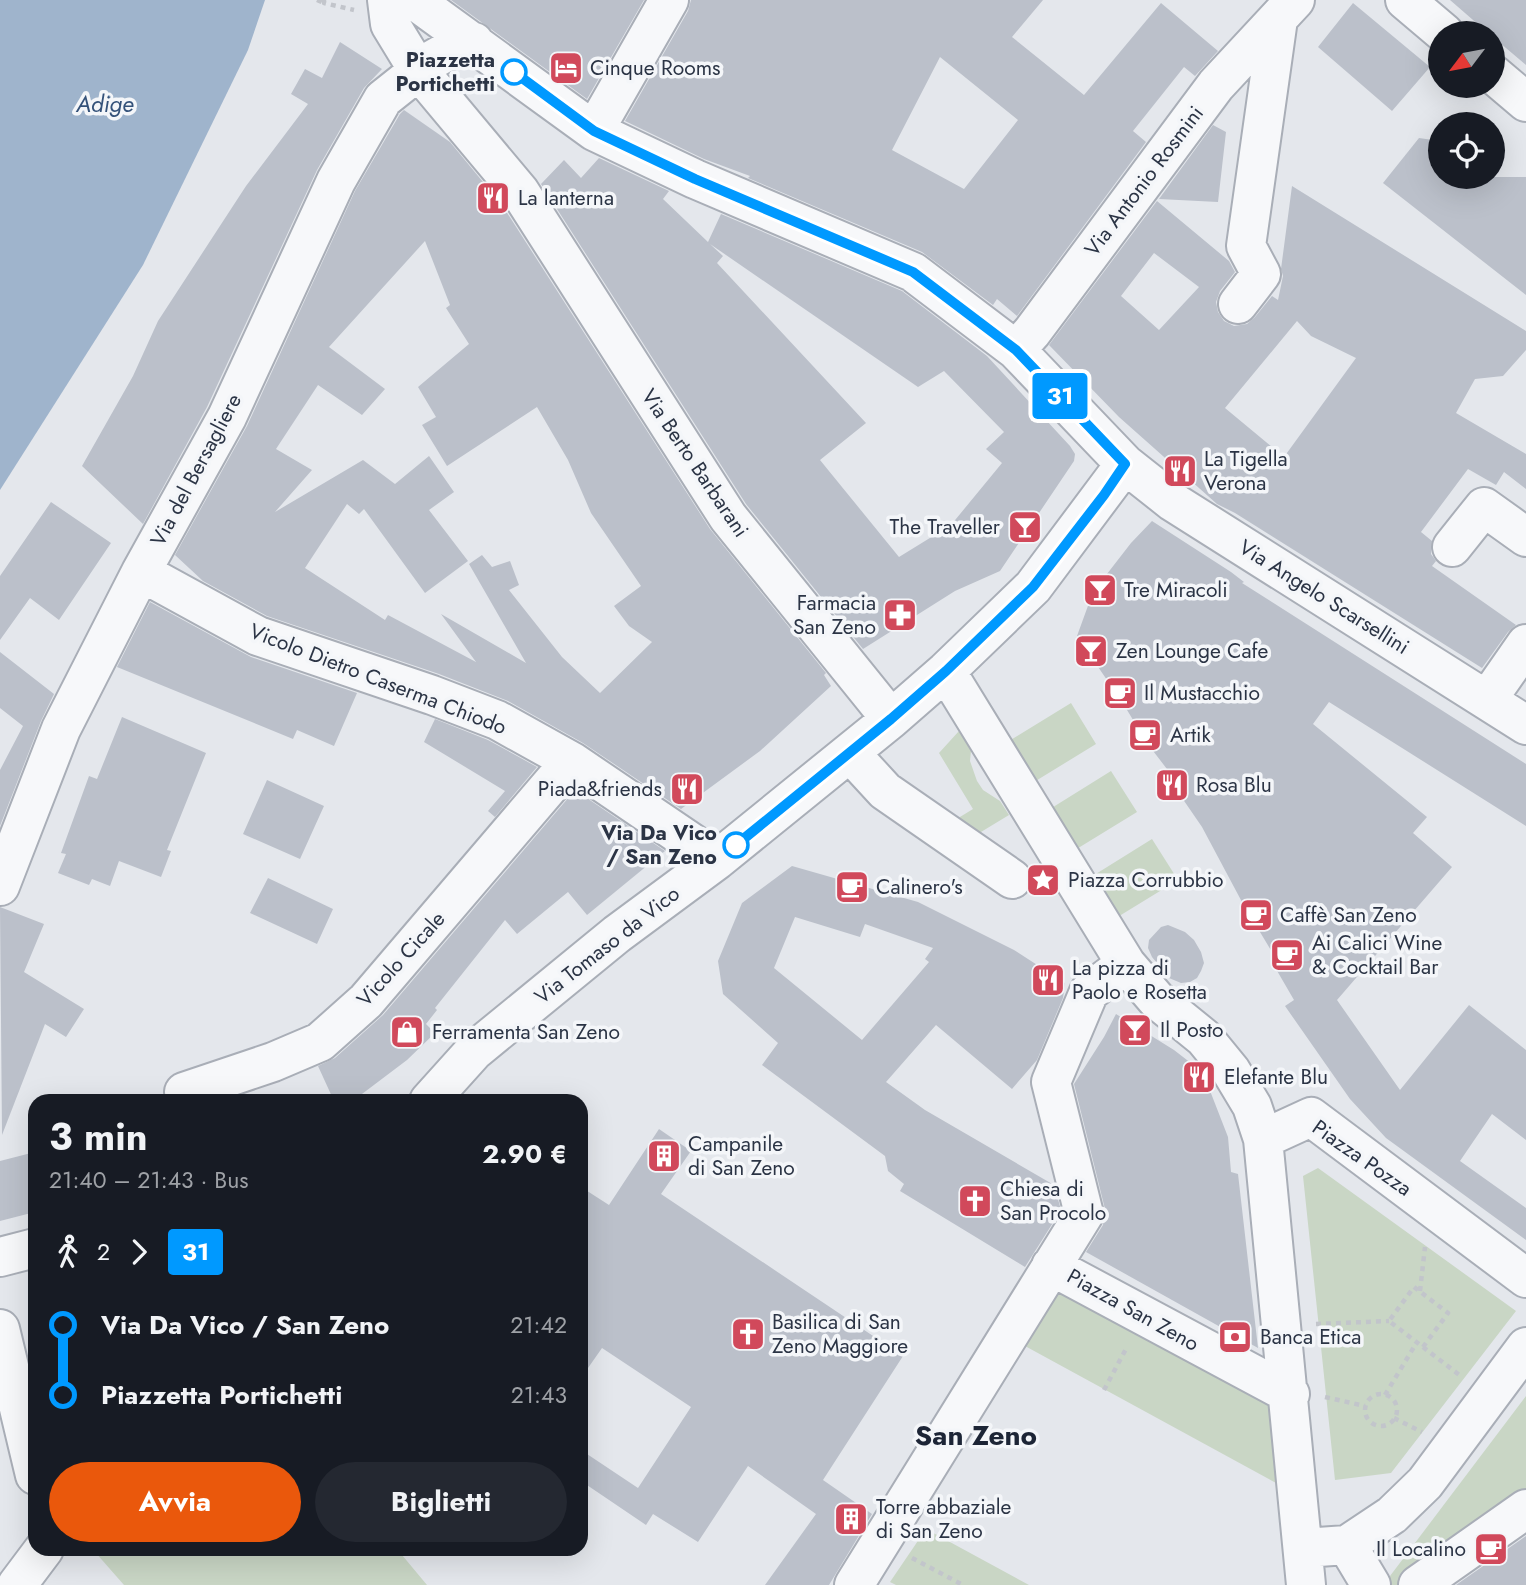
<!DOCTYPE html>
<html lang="it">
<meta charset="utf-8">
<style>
body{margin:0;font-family:Jost,sans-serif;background:#242831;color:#f1f3f6;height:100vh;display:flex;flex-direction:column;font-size:26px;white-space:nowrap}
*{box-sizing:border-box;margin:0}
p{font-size:23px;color:#9ea1a6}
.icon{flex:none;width:38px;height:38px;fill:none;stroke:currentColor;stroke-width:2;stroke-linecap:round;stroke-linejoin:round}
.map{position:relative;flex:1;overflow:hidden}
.panel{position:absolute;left:28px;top:1094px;width:560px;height:462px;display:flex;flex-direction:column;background:#171b24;border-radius:21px;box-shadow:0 7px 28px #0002}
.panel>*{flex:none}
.badge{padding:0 14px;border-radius:5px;font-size:24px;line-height:46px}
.needle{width:46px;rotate:238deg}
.buttons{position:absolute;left:1428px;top:21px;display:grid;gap:14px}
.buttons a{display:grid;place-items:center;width:77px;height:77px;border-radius:50%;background:#171b24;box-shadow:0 7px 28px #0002;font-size:35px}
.map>.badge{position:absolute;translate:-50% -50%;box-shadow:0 0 0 4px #fff}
.legs{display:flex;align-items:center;gap:10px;height:77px;padding:0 21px;font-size:23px}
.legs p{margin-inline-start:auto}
.summary{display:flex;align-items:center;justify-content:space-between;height:119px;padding:0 21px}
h1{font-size:38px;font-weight:700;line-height:52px}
.action{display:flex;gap:14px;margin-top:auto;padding:14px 21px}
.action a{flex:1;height:80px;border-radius:42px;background:#ea580c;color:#fff;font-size:28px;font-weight:700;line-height:80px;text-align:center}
.action a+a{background:#242831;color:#f1f3f6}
ul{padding:0 21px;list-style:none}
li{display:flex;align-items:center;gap:24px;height:70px;font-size:26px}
li i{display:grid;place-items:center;width:10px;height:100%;margin:0 9px;background:currentColor}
li i::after{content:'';width:18px;height:18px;margin:-9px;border:5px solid;border-radius:50%;background:#171b24}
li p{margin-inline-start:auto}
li:first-child i{background:linear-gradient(#0000 50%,currentColor 0)}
li:last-child i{background:linear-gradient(currentColor 50%,#0000 0)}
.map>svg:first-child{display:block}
.green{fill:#c9d6c5}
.water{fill:#9fb4cc}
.building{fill:#bbc0ca;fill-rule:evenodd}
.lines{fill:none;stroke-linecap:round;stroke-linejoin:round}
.minor-casing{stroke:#a9aeb7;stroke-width:42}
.path{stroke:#c2c5cb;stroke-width:4.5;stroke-dasharray:5 5;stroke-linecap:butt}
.minor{stroke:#f7f8fa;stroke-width:38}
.line-1-casing{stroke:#fff;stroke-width:16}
.line-1{stroke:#09f;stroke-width:10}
.stop-1-dot{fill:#fff;stroke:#09f;stroke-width:3.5}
.labels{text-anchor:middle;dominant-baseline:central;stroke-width:7;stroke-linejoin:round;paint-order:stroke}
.stop-label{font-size:21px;font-weight:bold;fill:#2b3445;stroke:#f4f6f9;text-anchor:end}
.poi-label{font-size:21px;fill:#2b3445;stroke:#f4f6f9;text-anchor:start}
.street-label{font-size:21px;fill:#2b3445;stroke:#f4f6f9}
.water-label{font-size:23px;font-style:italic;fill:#34527a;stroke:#f4f6f9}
.district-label{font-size:28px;font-weight:bold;fill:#1d2536;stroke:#f4f6f9}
</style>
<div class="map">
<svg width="1526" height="1585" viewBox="0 0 1526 1585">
<rect width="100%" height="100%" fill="#e4e7ec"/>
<path class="green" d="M1071,703L1096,744L1034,782L1009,741Z
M959,731L971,751L970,761L977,781L983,790L1000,801L1009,815L976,835L955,820L973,809L939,753Z
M1111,771L1137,812L1075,850L1050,809Z
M1152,839L1178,880L1116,918L1091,877Z
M1318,1168L1516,1311L1391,1473L1335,1480L1303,1176Z
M1056,1287L1270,1399L1276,1483L1025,1346Z
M1526,1396V1494L1398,1585H1391L1387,1580Z
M926,1529L1029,1585H896L890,1582Z
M98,1549H397L427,1585H124L95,1552Z"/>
<path class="water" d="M0,0H265L248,50L143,265L0,490Z"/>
<path class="building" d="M451,0H644L587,99Z
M691,0H1043L1012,37L1084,95L1161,3L1218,51L1195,76L1184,67L1133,131L1146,142L1017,316L997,299L993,305L922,252L748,178L750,176L704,159L625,121L688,11ZM940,57L1018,120L964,189L892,150Z
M1450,0H1526V65L1493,37V33H1488Z
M1353,3L1430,67L1392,111L1318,47Z
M340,42L382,69L364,88L317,170L207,407L143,524L82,466L133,376L158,321L246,186L308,104L291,94L305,69L322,78Z
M404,110L450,142L502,205L710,529L826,673L824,675L831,686L760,751L681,809L583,743L508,701L439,674L267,616L203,581L175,555L247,426L355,191L400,114ZM425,241L450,305L446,308L469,344L418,387L436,417L422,425L447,466L537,407L568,460L591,513L641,586L614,606L629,626L652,642L600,693L562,657L509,590L519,585L510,561L492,567L482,555L469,564L526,663L441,614L476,662L388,615L385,620L305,568L347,504L359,514L364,509L425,593L468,561L429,510L454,492L429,456L395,484L363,460L275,512L312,470L276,449L318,385L362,415L385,389L329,347Z
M1213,125L1226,132L1218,202L1159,199Z
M1419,138L1440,141V177H1526V295L1383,183Z
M599,158L669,191L663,199L708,242L721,214L902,291L987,356L1070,446L1075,454L1074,461L1000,571L955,591L863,649L746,504L541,184L564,160L581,178ZM710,244L918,387L944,371L1004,432L986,449L1002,463L951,525L899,557L820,460L866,423L717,263L723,256Z
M1292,186L1526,331V350L1503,376L1475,379L1456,413L1526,454V489L1504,472L1496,485L1468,469L1421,532L1432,541L1431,554L1436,561L1432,566L1516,625L1508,632L1482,668L1235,513L1217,504L1119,417L1049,345L1157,201L1229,261L1235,272L1220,291L1216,302L1218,312L1224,321L1234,326L1247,324L1255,317L1272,296L1278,300L1283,276L1281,269ZM1154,253L1199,287L1159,330L1121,296ZM1297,321L1311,336L1356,358L1284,457L1225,408Z
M51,502L111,543L59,620L30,598L0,640V576Z
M1152,521L1231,572L1244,582L1242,583L1526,764V826L1329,702L1313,724L1427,817L1413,833L1452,867L1337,1000L1400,1090L1469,1005L1526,1050V1140L1492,1114L1460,1161L1526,1208V1240L1386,1138L1350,1099L1285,1006L1294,1000L1276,969L1275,957L1242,902L1202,827L1167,776L1170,773L1147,743L1124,705L1077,636L1093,592L1131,543Z
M150,602L251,657L357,693L334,746L297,730L293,739L117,667Z
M0,652L54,694L41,721L0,826V770L23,726L0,708Z
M122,717L206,753L167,850L171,851L161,877L119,861L110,886L92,879L89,885L58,873L66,854L61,853L89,776L97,779Z
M435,719L488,740L537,767L495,817L488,811L505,791L424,742Z
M267,780L324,806L300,859L243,834Z
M575,790L665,851L587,915L568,892L517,934L505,920L435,1008L437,1010L426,1024L435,1033L407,1060L358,1097L349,1101H334L318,1066L335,1058L383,1015Z
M792,866L918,902L1014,950L1065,983L1063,998L1037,1060L1012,1089L936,1025L886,1082L925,1110L1054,1185L1061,1210L1025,1267L900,1191L904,1184L888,1171L885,1156L762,1065L778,1043L723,994L718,961L742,903ZM795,917L860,937L865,924L933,948L925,959L929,962L862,1040L774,968Z
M268,878L333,909L317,944L250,913Z
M0,907L44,924L24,972L84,1009L66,1037L45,1024L2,1135Z
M1168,925L1185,932L1194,940L1201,952L1204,963L1201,971L1197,978L1190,982L1181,983L1169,978L1152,957L1148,948L1149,940L1161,927Z
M1116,1014L1174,1050L1196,1067L1207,1083L1228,1137L1231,1172L1238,1174L1258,1348L1086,1252L1103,1225L1105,1209L1074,1084L1104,1037Z
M659,1129L691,1151L661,1194L903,1356L823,1480L872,1514L829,1585H765L816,1514L748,1466L698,1542L653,1514L646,1525L581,1481V1450L638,1488L691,1407L602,1348L581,1378V1187L609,1205Z
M35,1152V1212L0,1221V1161Z
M1526,1536V1585H1456Z"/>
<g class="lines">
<g class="minor-casing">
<path id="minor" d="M387,0L390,24L418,70L520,192L728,517L891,719
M414,0L594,131L695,179L913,272L1016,350L1125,464L1173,502L1526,725
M1405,0L1444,33
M1493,74L1526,102
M594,131L669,0
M1238,304L1261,274L1246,246L1278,19
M1016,350L1032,332L1216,85L1295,0
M1452,547L1484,507L1526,537
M141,572L258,636L432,695L497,720L571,761L717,860
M946,671L1126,964L1156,999L1204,1038L1231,1071L1252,1106L1263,1139L1306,1585
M1487,700L1526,644
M850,753L885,791L1012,879
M0,886L61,729L141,572L227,417L336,181L383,99L432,60L460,44L474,42
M184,1092L273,1062L320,1042L366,1001L571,761
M429,1101L474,1051L617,934L717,860L891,719L946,671L1033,587L1125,464
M1263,1139L1311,1117L1526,1278
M0,1257L35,1248
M1051,1266L1290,1394
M0,1329L35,1475
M1347,1545L1371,1585
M1304,1548L1347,1545L1392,1515L1425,1483L1526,1347
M17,1585L44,1549
M854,1585L1084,1214L1051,1082L1089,992L1126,964
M1418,1585L1526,1509"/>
</g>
<path class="path" d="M317,0L324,3
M324,0V3L354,10
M1420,1291L1425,1247
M1316,1324L1389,1321
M1423,1347L1448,1313L1414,1287L1389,1321L1462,1377
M1104,1390L1127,1347
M1365 1410a16 16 0 1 1 32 0a16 16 0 1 1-32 0Z
M1385,1395L1417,1342
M1325,1397L1365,1406
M1394,1418L1422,1432
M912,1558L963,1585"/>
<use href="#minor" class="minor"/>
</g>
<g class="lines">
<g class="line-1-casing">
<path id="line-1" d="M514,72L594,131L695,179L913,272L1016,350L1125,464L1104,495L1033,587L946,671L891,719L736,845"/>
</g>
<use href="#line-1" class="line-1"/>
</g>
<defs>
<g id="hotel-square" transform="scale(1.75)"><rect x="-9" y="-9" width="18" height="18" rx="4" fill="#d1495b" stroke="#f4f6f9"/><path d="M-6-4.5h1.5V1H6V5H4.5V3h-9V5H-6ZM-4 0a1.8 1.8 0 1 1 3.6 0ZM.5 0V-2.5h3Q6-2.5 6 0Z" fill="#fff"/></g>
<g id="restaurant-square" transform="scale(1.75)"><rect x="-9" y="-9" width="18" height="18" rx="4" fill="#d1495b" stroke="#f4f6f9"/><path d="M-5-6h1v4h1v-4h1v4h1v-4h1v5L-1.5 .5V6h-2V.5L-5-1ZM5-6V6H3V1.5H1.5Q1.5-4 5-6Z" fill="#fff"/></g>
<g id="bar-square" transform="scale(1.75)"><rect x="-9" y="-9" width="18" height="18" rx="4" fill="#d1495b" stroke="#f4f6f9"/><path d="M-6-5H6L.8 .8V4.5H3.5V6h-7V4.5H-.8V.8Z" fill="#fff"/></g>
<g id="pharmacy-square" transform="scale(1.75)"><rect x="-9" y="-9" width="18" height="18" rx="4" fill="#d1495b" stroke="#f4f6f9"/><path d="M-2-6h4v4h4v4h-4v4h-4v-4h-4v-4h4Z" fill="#fff"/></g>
<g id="cafe-square" transform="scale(1.75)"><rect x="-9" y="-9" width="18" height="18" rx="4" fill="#d1495b" stroke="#f4f6f9"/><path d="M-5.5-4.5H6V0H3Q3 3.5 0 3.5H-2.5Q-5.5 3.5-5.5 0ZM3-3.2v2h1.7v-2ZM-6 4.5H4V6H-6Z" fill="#fff"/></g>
<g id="sight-square" transform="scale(1.75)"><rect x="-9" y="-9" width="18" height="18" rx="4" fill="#d1495b" stroke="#f4f6f9"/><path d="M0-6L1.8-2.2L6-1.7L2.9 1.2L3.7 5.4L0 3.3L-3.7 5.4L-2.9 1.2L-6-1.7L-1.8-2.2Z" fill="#fff"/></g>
<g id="shop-square" transform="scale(1.75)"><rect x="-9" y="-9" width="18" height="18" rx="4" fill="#d1495b" stroke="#f4f6f9"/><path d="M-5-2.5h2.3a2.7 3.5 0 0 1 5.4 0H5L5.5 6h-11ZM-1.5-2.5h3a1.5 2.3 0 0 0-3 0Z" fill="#fff"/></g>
<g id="building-square" transform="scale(1.75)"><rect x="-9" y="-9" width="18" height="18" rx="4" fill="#d1495b" stroke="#f4f6f9"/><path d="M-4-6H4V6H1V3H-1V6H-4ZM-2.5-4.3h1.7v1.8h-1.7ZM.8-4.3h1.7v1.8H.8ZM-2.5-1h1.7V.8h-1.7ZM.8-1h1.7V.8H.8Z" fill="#fff"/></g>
<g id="church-square" transform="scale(1.75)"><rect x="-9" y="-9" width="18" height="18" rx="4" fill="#d1495b" stroke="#f4f6f9"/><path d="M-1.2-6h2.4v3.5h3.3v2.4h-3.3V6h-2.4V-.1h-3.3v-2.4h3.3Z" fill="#fff"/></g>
<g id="bank-square" transform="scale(1.75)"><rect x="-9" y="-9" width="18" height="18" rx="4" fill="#d1495b" stroke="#f4f6f9"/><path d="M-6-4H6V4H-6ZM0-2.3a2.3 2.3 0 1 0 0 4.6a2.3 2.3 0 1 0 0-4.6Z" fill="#fff"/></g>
</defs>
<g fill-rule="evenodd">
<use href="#hotel-square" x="566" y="68"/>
<use href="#restaurant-square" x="493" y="198"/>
<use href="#restaurant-square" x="1180" y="471"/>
<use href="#bar-square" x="1025" y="527"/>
<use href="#bar-square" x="1100" y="590"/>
<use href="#pharmacy-square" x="900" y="615"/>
<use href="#bar-square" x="1091" y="651"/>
<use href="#cafe-square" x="1120" y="693"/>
<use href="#cafe-square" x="1145" y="735"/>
<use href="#restaurant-square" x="1172" y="785"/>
<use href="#restaurant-square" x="687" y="789"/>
<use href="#sight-square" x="1043" y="880"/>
<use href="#cafe-square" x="852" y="887"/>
<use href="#cafe-square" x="1256" y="915"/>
<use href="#cafe-square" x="1287" y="955"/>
<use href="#restaurant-square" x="1048" y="980"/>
<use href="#bar-square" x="1135" y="1030"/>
<use href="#shop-square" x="407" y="1032"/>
<use href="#restaurant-square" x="1199" y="1077"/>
<use href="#building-square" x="664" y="1156"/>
<use href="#church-square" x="975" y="1201"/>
<use href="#church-square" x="748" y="1334"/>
<use href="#bank-square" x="1235" y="1337"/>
<use href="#building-square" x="851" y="1519"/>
<use href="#cafe-square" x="1491" y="1549"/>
</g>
<g class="stop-1-dot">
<circle cx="514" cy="72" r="12"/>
<circle cx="736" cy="845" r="12"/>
</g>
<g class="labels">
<g class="stop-label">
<text x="495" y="60">Piazzetta<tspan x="495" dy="24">Portichetti</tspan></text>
<text x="717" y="833">Via Da Vico<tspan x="717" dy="24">/ San Zeno</tspan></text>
</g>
<g class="poi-label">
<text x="590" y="68">Cinque Rooms</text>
<text x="518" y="198">La lanterna</text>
<text x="1204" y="459">La Tigella<tspan x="1204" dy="24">Verona</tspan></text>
<text x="1000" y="527" text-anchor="end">The Traveller</text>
<text x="1124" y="590">Tre Miracoli</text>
<text x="876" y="603" text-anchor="end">Farmacia<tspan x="876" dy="24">San Zeno</tspan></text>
<text x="1116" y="651">Zen Lounge Cafe</text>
<text x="1144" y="693">Il Mustacchio</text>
<text x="1170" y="735">Artik</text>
<text x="1196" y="785">Rosa Blu</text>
<text x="662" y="789" text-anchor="end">Piada&amp;friends</text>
<text x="1068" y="880">Piazza Corrubbio</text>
<text x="876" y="887">Calinero's</text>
<text x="1280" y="915">Caffè San Zeno</text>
<text x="1312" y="943">Ai Calici Wine<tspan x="1312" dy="24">&amp; Cocktail Bar</tspan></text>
<text x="1072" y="968">La pizza di<tspan x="1072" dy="24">Paolo e Rosetta</tspan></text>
<text x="1160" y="1030">Il Posto</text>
<text x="432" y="1032">Ferramenta San Zeno</text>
<text x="1224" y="1077">Elefante Blu</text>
<text x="688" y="1144">Campanile<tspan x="688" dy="24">di San Zeno</tspan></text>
<text x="1000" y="1189">Chiesa di<tspan x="1000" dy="24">San Procolo</tspan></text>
<text x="772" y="1322">Basilica di San<tspan x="772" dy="24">Zeno Maggiore</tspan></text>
<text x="1260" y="1337">Banca Etica</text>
<text x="876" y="1507">Torre abbaziale<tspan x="876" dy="24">di San Zeno</tspan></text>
<text x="1466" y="1549" text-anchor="end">Il Localino</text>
</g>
<g class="street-label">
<text transform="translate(1144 181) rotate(-53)">Via Antonio Rosmini</text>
<text transform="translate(695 463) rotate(56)">Via Berto Barbarani</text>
<text transform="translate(196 470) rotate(-62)">Via del Bersagliere</text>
<text transform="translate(1324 597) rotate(32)">Via Angelo Scarsellini</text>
<text transform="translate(378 679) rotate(21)">Vicolo Dietro Caserma Chiodo</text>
<text transform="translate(607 945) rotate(-38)">Via Tomaso da Vico</text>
<text transform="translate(401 959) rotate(-48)">Vicolo Cicale</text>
<text transform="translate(1362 1158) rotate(35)">Piazza Pozza</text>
<text transform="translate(1133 1310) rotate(29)">Piazza San Zeno</text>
</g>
<g class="water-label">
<text x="105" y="104">Adige</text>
</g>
<g class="district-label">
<text x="976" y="1435">San Zeno</text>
</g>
</g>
</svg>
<div class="buttons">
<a><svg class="needle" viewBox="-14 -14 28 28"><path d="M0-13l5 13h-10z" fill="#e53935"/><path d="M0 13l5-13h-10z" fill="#9ea1a6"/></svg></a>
<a><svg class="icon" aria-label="locate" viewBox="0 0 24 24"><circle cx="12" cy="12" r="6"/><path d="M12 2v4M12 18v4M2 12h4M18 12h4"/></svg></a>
</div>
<b class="badge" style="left:1060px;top:396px;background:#09f;color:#fff">31</b>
<section class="panel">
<div class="summary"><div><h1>3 min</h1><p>21:40 – 21:43 · Bus</p></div><b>2.90 €</b></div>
<div class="legs"><svg class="icon" aria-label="walk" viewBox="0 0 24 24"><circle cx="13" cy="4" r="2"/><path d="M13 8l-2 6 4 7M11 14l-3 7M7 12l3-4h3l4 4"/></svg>2<svg class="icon" aria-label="forward" viewBox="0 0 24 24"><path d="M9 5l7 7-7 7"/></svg><b class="badge" style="background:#09f;color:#fff">31</b></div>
<ul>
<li><i style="color:#09f"></i><b>Via Da Vico / San Zeno</b><p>21:42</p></li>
<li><i style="color:#09f"></i><b>Piazzetta Portichetti</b><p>21:43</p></li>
</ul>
<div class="action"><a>Avvia</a><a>Biglietti</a></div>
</section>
</div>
